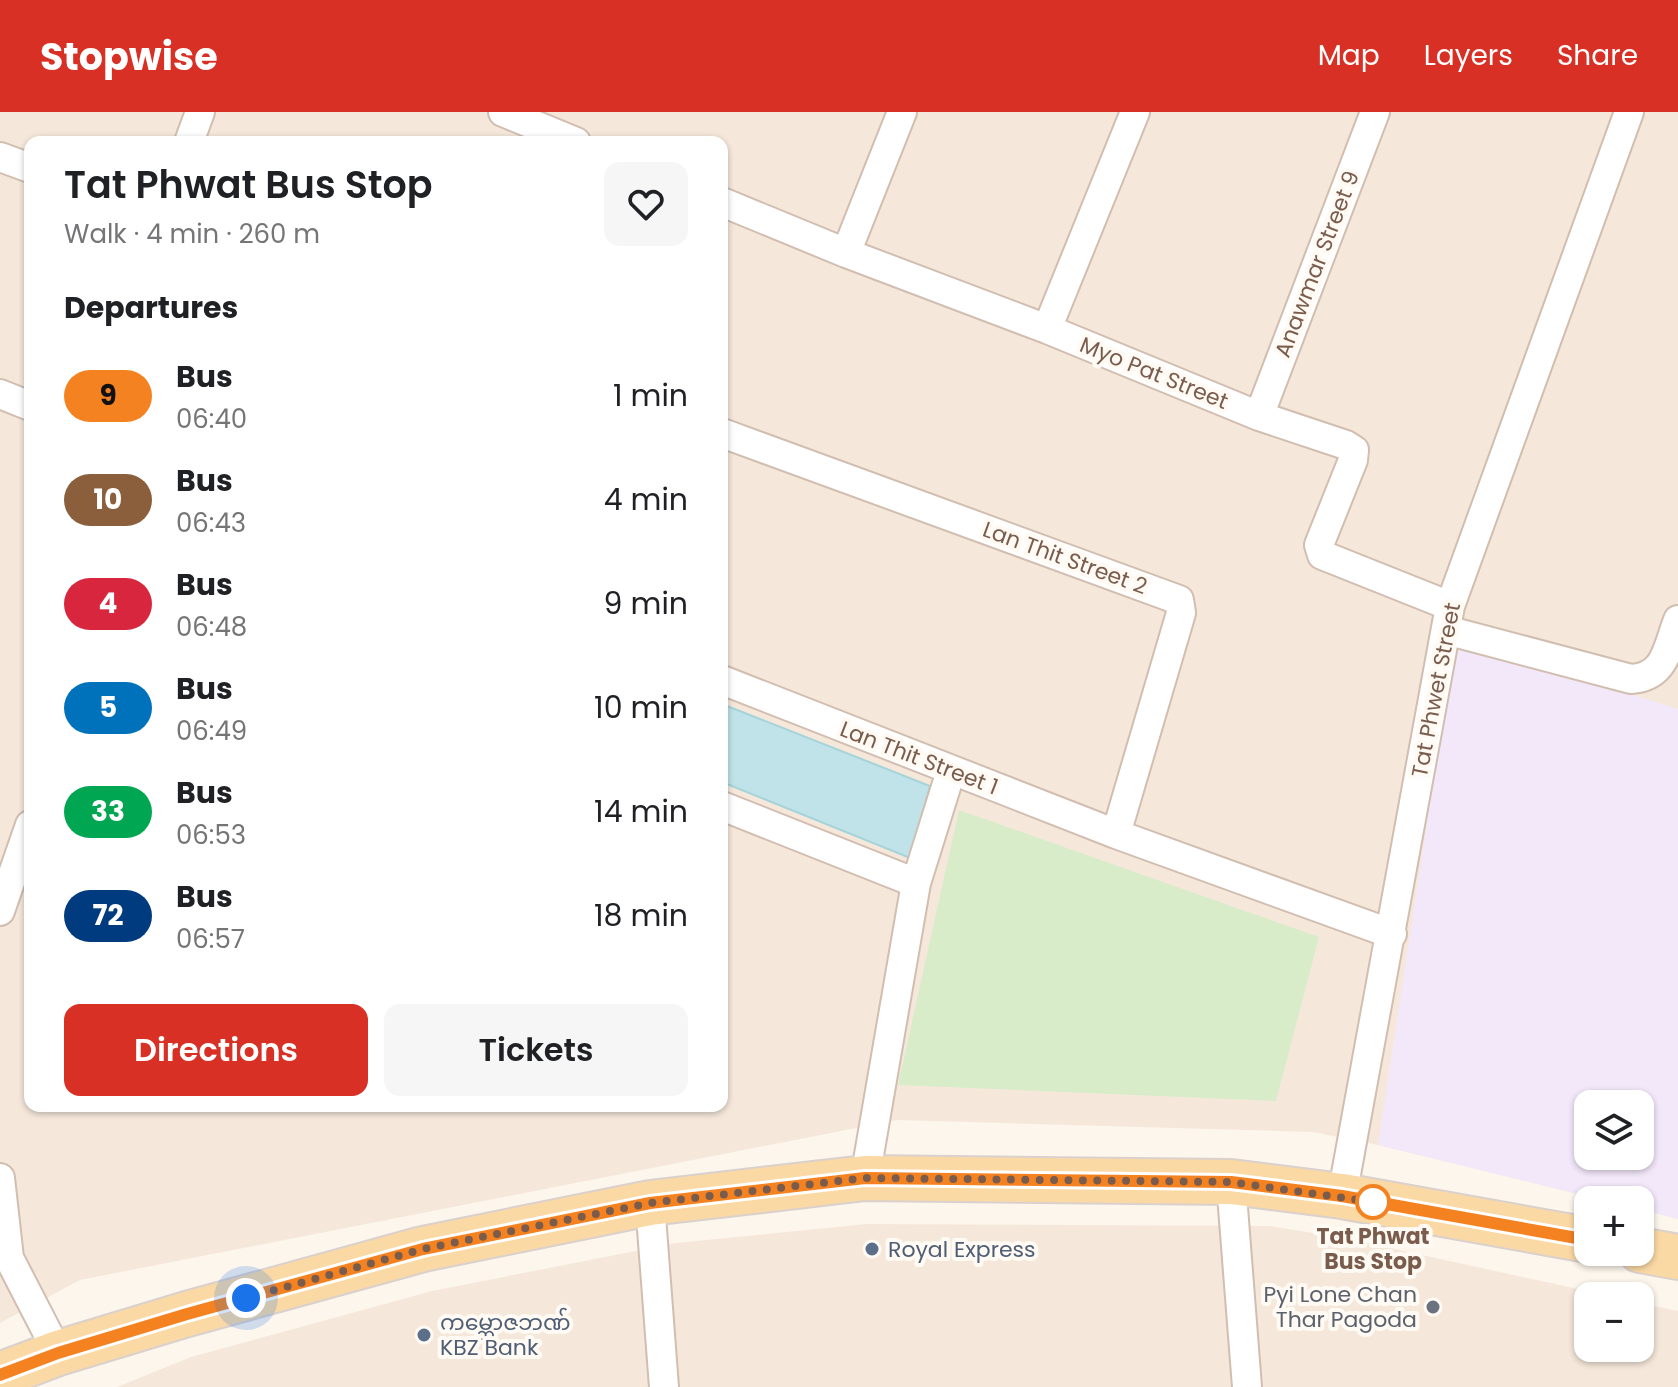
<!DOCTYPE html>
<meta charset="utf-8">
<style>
body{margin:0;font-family:Poppins,"Noto Sans Myanmar",sans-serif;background:#f6f6f6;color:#202124;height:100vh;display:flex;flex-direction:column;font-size:30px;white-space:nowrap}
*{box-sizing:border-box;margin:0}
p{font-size:26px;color:#757577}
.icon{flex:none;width:44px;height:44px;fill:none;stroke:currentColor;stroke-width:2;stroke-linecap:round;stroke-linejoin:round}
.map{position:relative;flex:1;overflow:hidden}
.side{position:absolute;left:24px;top:24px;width:704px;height:976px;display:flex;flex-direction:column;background:#fff;border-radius:16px;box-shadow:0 2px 6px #0004}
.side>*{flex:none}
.badge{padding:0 16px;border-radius:26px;font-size:28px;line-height:52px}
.controls{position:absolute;left:1574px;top:978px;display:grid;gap:16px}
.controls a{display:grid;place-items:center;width:80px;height:80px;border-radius:16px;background:#fff;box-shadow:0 2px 6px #0004;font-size:40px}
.you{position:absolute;width:40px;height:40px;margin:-20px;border:6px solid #fff;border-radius:50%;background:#1a73e8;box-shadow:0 0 0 12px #1a73e833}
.map>.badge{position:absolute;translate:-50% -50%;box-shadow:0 0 0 4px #fff}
h2{padding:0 40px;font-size:30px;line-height:72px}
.round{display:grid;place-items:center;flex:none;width:84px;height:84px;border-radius:16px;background:#f6f6f6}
.summary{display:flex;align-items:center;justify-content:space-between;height:136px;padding:0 40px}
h1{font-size:38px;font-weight:600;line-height:60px}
.action{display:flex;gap:16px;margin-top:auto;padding:16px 40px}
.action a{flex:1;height:92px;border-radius:16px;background:#d93025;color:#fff;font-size:32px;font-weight:600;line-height:92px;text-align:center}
.action a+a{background:#f6f6f6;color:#202124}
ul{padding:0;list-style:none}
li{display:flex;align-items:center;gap:24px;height:104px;padding:0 40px}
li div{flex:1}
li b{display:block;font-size:30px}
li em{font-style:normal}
li .badge{min-width:88px;font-weight:700;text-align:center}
header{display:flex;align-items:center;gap:48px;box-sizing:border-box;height:112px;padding:0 40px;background:#d93025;color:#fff}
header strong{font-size:38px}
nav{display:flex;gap:44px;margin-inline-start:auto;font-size:28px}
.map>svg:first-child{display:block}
.residential{fill:#f5e8da;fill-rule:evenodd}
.education{fill:#f3e8fa;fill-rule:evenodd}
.green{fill:#d8ecc9}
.water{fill:#bfe3e8;stroke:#a5d3da;stroke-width:2}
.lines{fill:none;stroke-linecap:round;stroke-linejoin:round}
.street-casing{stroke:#d1beb0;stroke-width:32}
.primary-casing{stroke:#dad1cd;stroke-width:48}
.street{stroke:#fff;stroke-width:28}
.primary{stroke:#fbd9a5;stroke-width:44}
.line-casing{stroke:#fff;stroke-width:18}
.line{stroke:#f58220;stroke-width:12}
.walk{stroke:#7a5c4d;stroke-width:8;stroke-dasharray:0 14.4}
.stop-dot{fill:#fff;stroke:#f58220;stroke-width:4}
.service-dot{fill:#5c6f8a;stroke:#fffaf3;stroke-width:3}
.worship-dot{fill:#6b7280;stroke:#fffaf3;stroke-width:3}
.labels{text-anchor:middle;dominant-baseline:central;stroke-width:8;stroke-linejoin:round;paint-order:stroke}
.street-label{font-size:22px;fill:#7a5c4d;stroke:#fffaf3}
.stop-label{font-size:22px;font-weight:bold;fill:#7a5c4d;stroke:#fffaf3}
.service-label{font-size:22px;fill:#4e5e75;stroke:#fffaf3;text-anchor:start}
.worship-label{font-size:22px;fill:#5b616d;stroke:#fffaf3;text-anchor:end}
</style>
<header>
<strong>Stopwise</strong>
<nav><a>Map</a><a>Layers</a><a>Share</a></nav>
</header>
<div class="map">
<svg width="1678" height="1275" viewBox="0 0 1678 1275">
<rect width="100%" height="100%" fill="#fdf6ec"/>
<path class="residential" d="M0,0H1678V1107L1640,1097V1088H1602L1378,1033L1313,1020L897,1008L80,1168L0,1211ZM30,30H722V994H30ZM1588,992H1640V1044H1588Z
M866,1112L1270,1114L1344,1126L1610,1184H1588V1236H1640V1191L1678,1199V1275H117L191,1245L432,1179L676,1131Z"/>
<path class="education" d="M1455,527L1678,597V1107L1640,1097V1088H1602L1378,1033ZM1588,992H1640V1044H1588Z"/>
<path class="green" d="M959,698L1319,825L1276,989L898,973Z"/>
<path class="water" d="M722,592L930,674L910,746L722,670Z"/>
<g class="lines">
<g class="street-casing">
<path id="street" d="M503,0L576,30
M189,30L200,0
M0,45L30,56
M722,90L846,141L1047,217L1259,304L1346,333L1354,338L1353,348L1319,433L1322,443L1450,494
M846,141L902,0
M1047,217L1135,0
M0,282L30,294
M1259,304L1375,0
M722,321L1179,488L1181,501L1116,722
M1446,518L1631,567C1666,565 1667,536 1678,508
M722,568L1116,722L1392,822
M722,694L916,771
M0,799L30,713
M0,1066L9,1146L58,1241
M865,1066L916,771L951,659
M1231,1070L1247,1275
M1342,1084L1450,494L1629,0
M650,1091L664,1275"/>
</g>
<g class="primary-casing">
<path id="primary" d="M1640,1138L1678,1145
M0,1263L58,1241L187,1202L423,1137L650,1091L865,1066L1231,1070L1342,1084L1588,1128"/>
</g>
<use href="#street" class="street"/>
<use href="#primary" class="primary"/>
</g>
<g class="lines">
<g class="line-casing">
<path id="line" d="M0,1263L58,1241L187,1202L423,1137L650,1091L865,1066L1231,1070L1342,1084L1588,1128"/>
</g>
<use href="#line" class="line"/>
<path class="walk" d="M246,1186L423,1137L650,1091L865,1066L1231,1070L1373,1090"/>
</g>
<circle class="stop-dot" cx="1373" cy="1090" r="16"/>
<g class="service-dot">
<circle cx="872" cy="1137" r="8"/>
<circle cx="424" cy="1223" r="8"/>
</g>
<circle class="worship-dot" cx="1433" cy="1195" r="8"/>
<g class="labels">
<g class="street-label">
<text transform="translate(1317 152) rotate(-69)">Anawmar Street 9</text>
<text transform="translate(1154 261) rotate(22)">Myo Pat Street</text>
<text transform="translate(1065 446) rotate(20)">Lan Thit Street 2</text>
<text transform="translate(1436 578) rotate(-79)">Tat Phwet Street</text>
<text transform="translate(919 646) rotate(21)">Lan Thit Street 1</text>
</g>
<g class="stop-label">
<text x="1373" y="1124">Tat Phwat<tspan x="1373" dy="25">Bus Stop</tspan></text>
</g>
<g class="service-label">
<text x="888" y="1137">Royal Express</text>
<text x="440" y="1210">ကမ္ဘောဇဘဏ်<tspan x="440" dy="25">KBZ Bank</tspan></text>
</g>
<g class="worship-label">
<text x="1417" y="1182">Pyi Lone Chan<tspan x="1417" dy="25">Thar Pagoda</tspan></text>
</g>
</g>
</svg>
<div class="controls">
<a><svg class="icon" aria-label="layers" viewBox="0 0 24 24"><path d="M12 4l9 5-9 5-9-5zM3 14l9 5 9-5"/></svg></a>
<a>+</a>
<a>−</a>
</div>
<div class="you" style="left:246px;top:1186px"></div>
<section class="side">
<div class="summary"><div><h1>Tat Phwat Bus Stop</h1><p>Walk · 4 min · 260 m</p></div><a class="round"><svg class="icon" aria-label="heart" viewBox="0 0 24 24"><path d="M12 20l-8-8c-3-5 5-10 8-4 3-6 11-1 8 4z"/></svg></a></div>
<h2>Departures</h2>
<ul>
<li><span class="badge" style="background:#f58220;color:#111">9</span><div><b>Bus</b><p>06:40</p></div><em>1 min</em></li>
<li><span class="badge" style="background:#8b5e3c;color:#fff">10</span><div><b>Bus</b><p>06:43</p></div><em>4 min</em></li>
<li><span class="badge" style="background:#d7263d;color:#fff">4</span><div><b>Bus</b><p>06:48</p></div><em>9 min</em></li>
<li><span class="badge" style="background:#0072bc;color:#fff">5</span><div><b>Bus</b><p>06:49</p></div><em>10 min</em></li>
<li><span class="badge" style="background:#00a651;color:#fff">33</span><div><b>Bus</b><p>06:53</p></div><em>14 min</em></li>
<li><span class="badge" style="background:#003b80;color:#fff">72</span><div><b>Bus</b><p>06:57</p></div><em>18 min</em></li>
</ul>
<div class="action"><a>Directions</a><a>Tickets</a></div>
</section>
</div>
